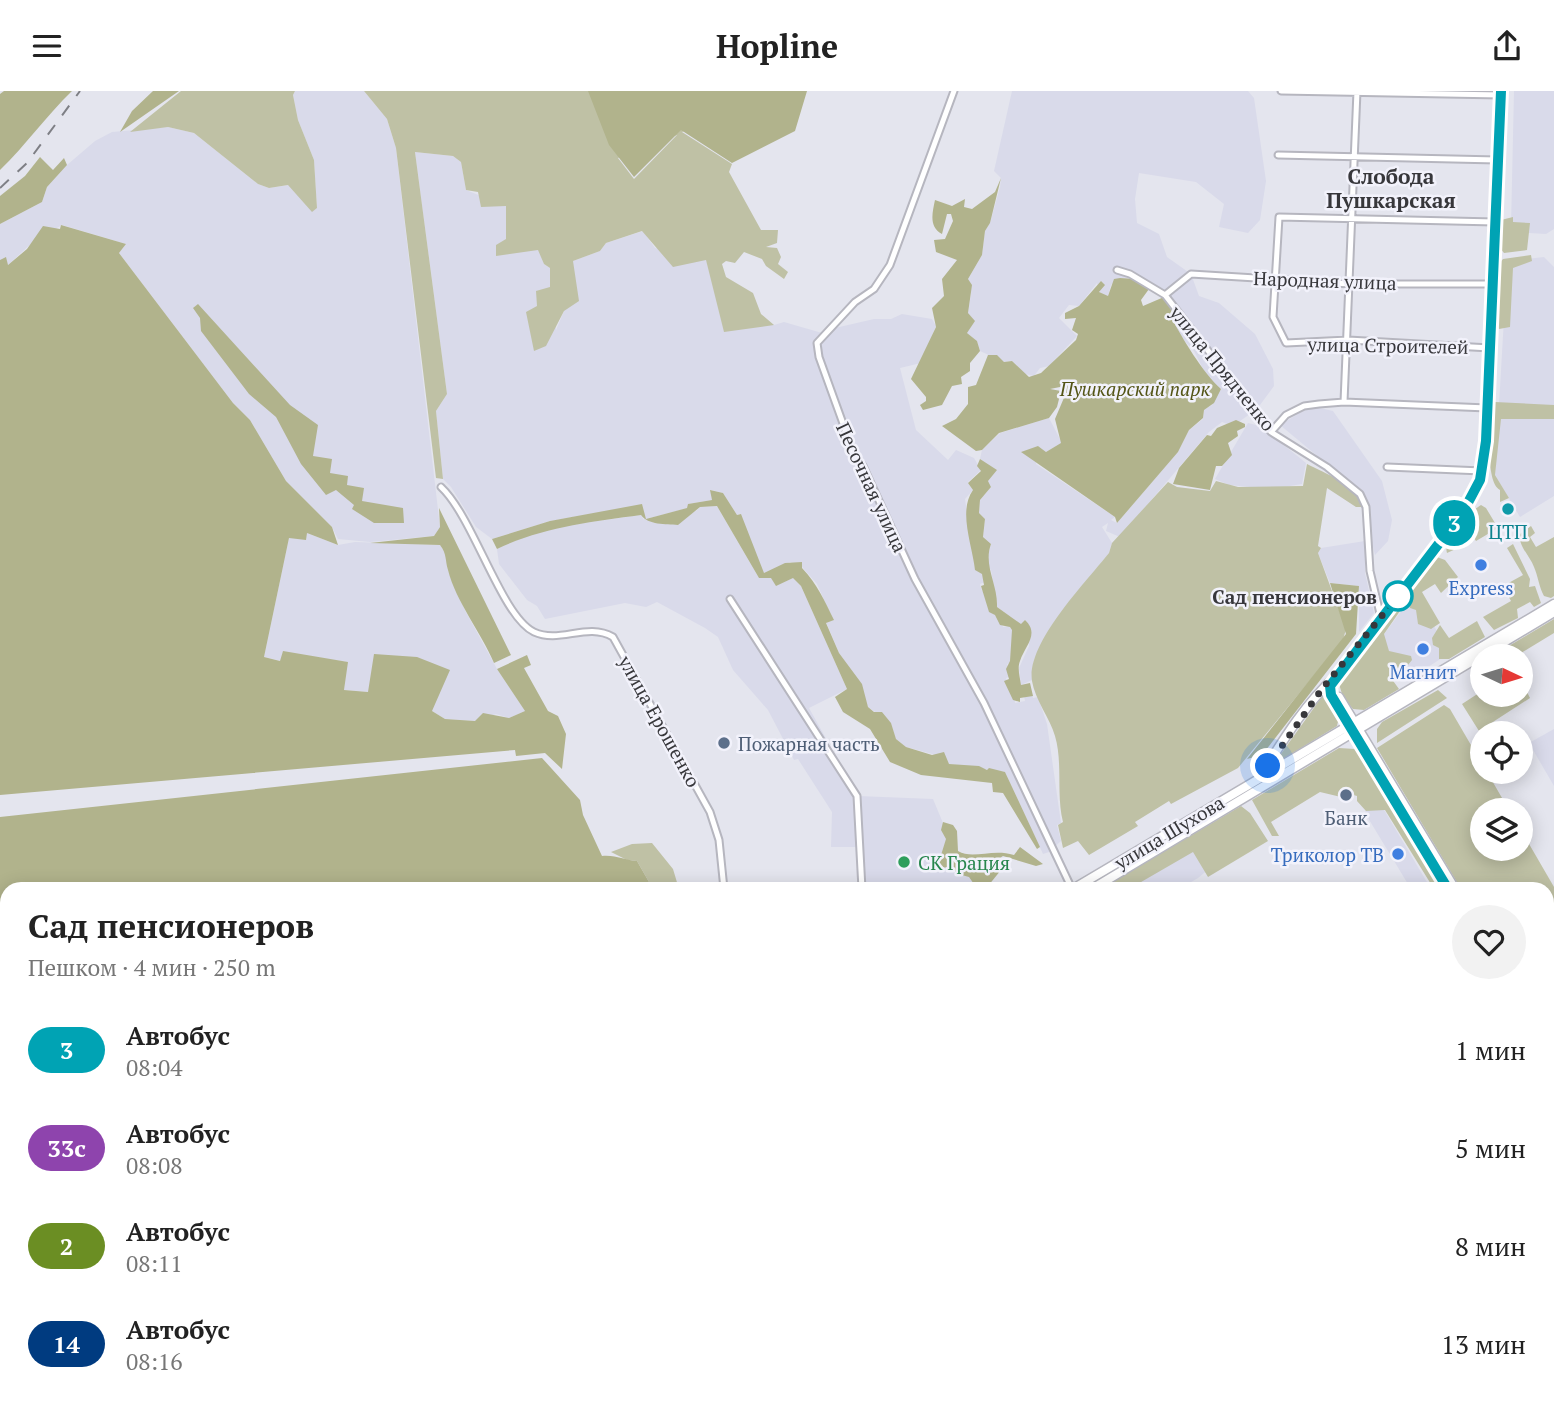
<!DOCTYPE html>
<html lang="ru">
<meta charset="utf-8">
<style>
body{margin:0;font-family:"PT Serif",serif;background:#f2f2f2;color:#222;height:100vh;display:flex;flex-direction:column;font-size:26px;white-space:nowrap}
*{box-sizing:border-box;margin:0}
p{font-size:23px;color:#767676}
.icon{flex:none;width:38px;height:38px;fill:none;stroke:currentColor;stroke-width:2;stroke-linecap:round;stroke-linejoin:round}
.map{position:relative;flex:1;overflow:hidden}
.side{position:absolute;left:0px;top:791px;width:1554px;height:525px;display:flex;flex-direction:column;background:#fff;border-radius:21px 21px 0 0;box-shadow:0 4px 18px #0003}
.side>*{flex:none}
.badge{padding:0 14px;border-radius:23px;font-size:24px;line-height:46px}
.needle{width:46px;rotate:94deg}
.controls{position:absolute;left:1470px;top:553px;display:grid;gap:14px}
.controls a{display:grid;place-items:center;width:63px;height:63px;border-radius:50%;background:#fff;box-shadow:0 4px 18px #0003;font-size:35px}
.you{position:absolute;width:35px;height:35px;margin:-18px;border:5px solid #fff;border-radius:50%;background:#1a73e8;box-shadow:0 0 0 10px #1a73e833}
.map>.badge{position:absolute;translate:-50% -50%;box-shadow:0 0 0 4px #fff}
.round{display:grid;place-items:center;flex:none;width:74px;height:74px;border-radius:37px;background:#f2f2f2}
.overview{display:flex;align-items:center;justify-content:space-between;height:119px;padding:0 28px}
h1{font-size:33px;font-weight:800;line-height:52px}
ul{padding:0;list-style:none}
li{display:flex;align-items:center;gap:21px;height:98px;padding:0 28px}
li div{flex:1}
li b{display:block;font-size:26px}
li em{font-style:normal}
li .badge{min-width:77px;font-weight:700;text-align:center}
header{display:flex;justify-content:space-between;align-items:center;height:91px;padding:0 28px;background:#fff;font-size:32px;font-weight:800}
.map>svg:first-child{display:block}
.built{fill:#d9daea}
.green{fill:#bfc1a5;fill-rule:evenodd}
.forest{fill:#b1b38c}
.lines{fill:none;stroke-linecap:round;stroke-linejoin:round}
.street-casing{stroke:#b6b6bf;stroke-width:9}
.secondary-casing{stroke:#b6b6bf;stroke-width:11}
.street{stroke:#fff;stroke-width:5}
.secondary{stroke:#fff;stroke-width:8}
.rail{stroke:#7e7f85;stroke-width:2;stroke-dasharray:12 12;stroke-linecap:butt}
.line-casing{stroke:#fff;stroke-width:16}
.line{stroke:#00a3b4;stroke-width:10}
.walk{stroke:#37373b;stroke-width:7;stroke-dasharray:0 12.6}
.culture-dot{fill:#0f9aa8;stroke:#f2f2fb;stroke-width:2.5}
.shop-dot{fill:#3f7fe0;stroke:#f2f2fb;stroke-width:2.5}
.stop-dot{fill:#fff;stroke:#00a3b4;stroke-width:3.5}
.service-dot{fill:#5c6f8a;stroke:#f2f2fb;stroke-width:2.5}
.leisure-dot{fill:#2e9e5b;stroke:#f2f2fb;stroke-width:2.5}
.labels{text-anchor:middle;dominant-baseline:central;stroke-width:5;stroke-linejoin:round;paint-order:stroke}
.street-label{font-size:19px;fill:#37373b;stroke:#f2f2fb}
.park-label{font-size:19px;font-style:italic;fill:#545516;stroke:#f2f2fb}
.culture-label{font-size:19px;fill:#0d838f;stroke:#f2f2fb}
.shop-label{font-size:19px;fill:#366cbe;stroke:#f2f2fb}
.stop-label{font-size:19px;font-weight:bold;fill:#37373b;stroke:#f2f2fb;text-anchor:end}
.service-label{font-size:19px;fill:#4e5e75;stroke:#f2f2fb;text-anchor:start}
.leisure-label{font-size:19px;fill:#27864d;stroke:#f2f2fb;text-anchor:start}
.neighbourhood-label{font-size:21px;font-weight:bold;fill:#37373b;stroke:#f2f2fb}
</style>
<header><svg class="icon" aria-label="menu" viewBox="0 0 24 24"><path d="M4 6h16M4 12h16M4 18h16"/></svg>Hopline<svg class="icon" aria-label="share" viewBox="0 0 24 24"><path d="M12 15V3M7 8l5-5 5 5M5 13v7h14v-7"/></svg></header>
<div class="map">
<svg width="1554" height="1316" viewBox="0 0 1554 1316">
<rect width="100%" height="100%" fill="#e4e5ee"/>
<path class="built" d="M295,0H364L387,28L396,57L440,436L434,445L370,451L338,448L332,436L286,390L250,329L233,312L119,162L126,153L62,134L34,150L8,174L0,169V133L42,111L47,96L67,74L95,50L112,41L168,36L194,42L258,93L269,97L289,94L312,120L317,117L314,69L298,29L293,4Z
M1012,0H1248L1254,7L1266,90L1260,129L1248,142L1219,136L1224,113L1196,91L1139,82L1135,108L1137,132L1159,143L1167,166L1191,183L1199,205L1219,212L1255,243L1273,278L1274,295L1257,318L1233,335L1222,331L1209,341L1120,446L1106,440L1108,432L1102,436L1112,452L1109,462L1052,534L1034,569L1032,589L1021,594L1019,577L1029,555L1030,539L1025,529L1021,534L997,516L991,479L986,472L991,453L983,446L985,428L979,422L980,409L991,396L988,390L989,375L980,368L982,359L1000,342L1049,327L1062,352L1046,361L1038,355L1036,373L1115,426L1111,429L1117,432L1178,361L1189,339L1203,328L1204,318L1212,314L1221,298L1206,284L1194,260L1182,247L1171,226L1174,220L1164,206L1135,188L1120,187L1111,194L1108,205L1101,204L1097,192L1079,215L1069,214L1059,227L1077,245L1049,275L1040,277L1034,285L1025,283L1012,270L1004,271L980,260L977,250L967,242L974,230L968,222L971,203L968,188L982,164L985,140L990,132L1000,96L1001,87L994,80Z
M1514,0H1554V138L1546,143L1529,142L1511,135Z
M415,61L453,65L461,71L466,99L506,115V148L539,158L544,173L550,177L556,239L564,220L573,170L600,160L606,152L643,140L655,157L706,168L720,218L774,234L784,231L829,244L835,237L874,228H891L902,223L932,228L936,235L921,272L900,277L916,339L948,369L956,359L974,367L981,379L968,391L973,399L965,408L975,477L981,478L985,491L980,493L982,500L986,498L1003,536L1014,534V571L1007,573L1012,585L1006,587L1010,599L1014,598L1015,612L1025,610L1024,605L1032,602L1033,607L1038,606L1047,633L1061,732L1057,734L1061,750L1049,761L1043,763L1005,681L949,673L936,664L906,656L896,648L891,633L882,621H875L868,616L860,593L839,562L826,531L833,529L817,493L802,476L790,471L764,483L740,423L737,424L723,402L711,399L712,409L688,413V417L646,428L696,420L700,416L717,415L759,487L793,486L801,495L847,598L809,617L858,705L933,708L958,768L978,798H863L861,760L857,756H831L832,721L798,668L794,669L768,619L733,579L718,546L705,537L657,511L646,516L625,512L545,528L537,515L527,509L499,473L497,458L525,445L561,435L641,424L644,429L642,414L550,430L492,448L476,436L451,396L443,388L436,320L447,303Z
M1544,166L1554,176V405L1520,426L1495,384L1507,175L1526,168Z
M1311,315L1333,320L1382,390L1392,429L1388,450L1375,464L1371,448L1369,419L1362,402L1280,334Z
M1248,332L1260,335L1306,372L1302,393L1271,398L1229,394L1215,388Z
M307,442L338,454L355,451L440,454L446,463L448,479L466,521L497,578L525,620L509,627L496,623L476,630L445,628L432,620L369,601L344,599L347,571L283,561L281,570L264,566L289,447Z
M1365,450V482L1374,522L1359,541V495L1330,492L1318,462L1321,457Z
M1411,507H1417L1446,555L1445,565L1428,576L1407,581L1389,571L1379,550Z
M1554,638V695L1529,652Z
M1368,714L1383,717L1431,798H1411L1365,722Z
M1192,752L1210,777L1198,787L1179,798H1117Z
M758,1309H865L863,1316H760Z
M1157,1309H1329L1333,1316H1161Z
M1411,1309H1518L1506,1316H1415Z"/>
<path class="green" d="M181,0H295L293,4L298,29L314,69L317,117L312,121L288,94L269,97L258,93L194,42L168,36L130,41Z
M364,0H762L760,10L682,41L732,73L729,81L761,139H778L777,152L766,156L777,157L781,166L778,173L788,181L784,188L766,175L762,168L744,161L735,172L726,170L722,173L726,186L753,202L761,223L774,234L724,241L706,169L673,176L642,140L606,152L600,160L573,170L579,210L564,220L546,255L534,260L526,221L537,215L536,200L550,196V177L544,173L538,159L496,165V154L506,148V115L481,116L478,101L466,99L461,71L453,65L415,61L447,303L436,320L443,388L436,387L396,57L387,28ZM677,44L634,88L618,67Z
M1513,126V131L1530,132L1527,159L1504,162L1500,157L1501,129Z
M1531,164L1532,170L1513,177L1510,236L1499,238L1497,234L1499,173L1503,168Z
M1495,311L1554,314V328H1501L1495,384L1509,407L1500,411V399C1484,391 1490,327 1495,311Z
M1307,373C1324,382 1360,395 1362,416H1356L1327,397L1318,455L1321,457L1318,462L1346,538L1343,549L1238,677L1171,713L1169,710L1135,731L1138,735L1089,764L1078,750L1063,757L1058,734L1063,731C1056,703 1063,672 1055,645C1050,627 1035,609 1032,590C1026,552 1087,490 1109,462L1112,452L1168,391L1177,396L1210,400L1216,390L1238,396L1303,395Z
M1481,414L1486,417L1498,437L1476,450L1472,444L1459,452L1460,456L1447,462C1442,447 1469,421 1481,414Z
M1531,435L1535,442L1530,446L1536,456L1554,446V505L1551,507L1544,505C1539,496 1538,485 1534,476C1530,465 1518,455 1520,443Z
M1513,453L1530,488L1529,496L1535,495L1541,512L1534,516L1530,511L1517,518L1518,527L1494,539L1483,526L1511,510L1503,495L1523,484L1507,457Z
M1437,466L1445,469L1458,486L1441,502L1435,493L1422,501L1440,532L1431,538L1418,533L1416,519L1410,517L1407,509L1417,490Z
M1395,520H1400L1384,543L1389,560L1411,565L1412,569L1403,580L1391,587L1399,598L1364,619L1353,618L1343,606L1339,593Z
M1554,528V542L1516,565H1492Z
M1477,530L1485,546L1449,568H1439V557L1433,554L1432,547L1440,534L1449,547Z
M1521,589L1530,607L1479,640L1462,613L1482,600V604H1521Z
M1438,599L1447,607L1377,652V638L1382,631Z
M1326,600L1339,626L1337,635L1273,674Z
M1444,614L1450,618L1482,673V681H1487L1509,719H1482V758H1521V739L1554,796V946L1547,941V798H1461L1377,657Z
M1339,657L1355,658L1364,665L1442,798H1434L1385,719L1366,720L1357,710V705L1343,701L1341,706L1320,701L1271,731L1279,745H1272L1252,709Z
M1241,715L1250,722L1268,750L1208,786L1193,761L1129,798H1113L1114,790Z
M652,752L673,778L679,798H653L637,770L627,769L611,761L632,753Z"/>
<path class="forest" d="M4,0H72C46,25 26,54 0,79V3Z
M153,0H179L120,41L132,20Z
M588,0H807L795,40L732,72L681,39L634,86L609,54Z
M40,66L53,79L64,67L67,74L47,96L42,111L0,133V105L25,85Z
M1001,87L990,132L985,140L982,164L968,188L972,194L968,222L975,230L967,242L977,250L980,260L970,272V280L961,286L962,293L952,295L942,314L923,319L920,314L926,310V306L911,288L936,236L932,217L944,205L942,188L957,169L936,161L934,149L945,148L953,130L951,123H947L942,143C929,136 932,123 935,109L952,115L965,108L964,116L972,118L995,101Z
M61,134L126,153L119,162L233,312L250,329L286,390L332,436L338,454L307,442L306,449L289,447L264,566L280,570L283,560L348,571L344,599L368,601L374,563L417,566L450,579L432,620L445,628L475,630L483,622L509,627L525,620L497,578L527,564L531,574L524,577L548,620L558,625L566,643L562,678L545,662L516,665L515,659L0,704V169L6,166L8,174L27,158L43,135L60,138Z
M1120,187L1135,188L1149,198L1141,209L1143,215L1164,206L1174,220L1171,226C1182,247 1203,282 1221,298L1214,312L1204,319L1203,327L1189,339L1178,361L1117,432L1115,426L1021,361L1038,355L1046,361L1061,352L1055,328L1066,302L1060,296L1050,298L1061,300L1057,316L1049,327L999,342L982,359L976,360L942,335L956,328L968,313V296L976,294L988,264H997L1004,271L1012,270L1029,286L1041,282L1076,249L1078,243L1072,239L1076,227L1065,228V222L1079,215L1101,190L1105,194L1099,201L1108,205L1114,188Z
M198,213L290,314L318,334L313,365L332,368L330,382L348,385L347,394L364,397L362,410L403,417L404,432H374L352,418L354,414L336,399L326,404L301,373L276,326L249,303L201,240L200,227L193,217Z
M1236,329L1245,333V336L1237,340L1238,345L1228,352L1232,364L1222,375H1216L1210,399L1173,393L1179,377L1207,344L1211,345L1217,337Z
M980,368L997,379L988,390L991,396L980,409L979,422L985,428L983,446L991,453C983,475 998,493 997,516L1021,533L1025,529C1040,543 1025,555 1020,570C1017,577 1020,586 1021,594L1030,592L1033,605L1020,607V611L1013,609L1004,590L1009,588L1006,578L1010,570L1012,539L1010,536L1000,534L995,524L989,521L981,495L984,494L982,483L975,479C972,453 958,420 973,399L968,392L981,380L977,375Z
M710,399L723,402L737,424L741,423L764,482L785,472L802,471V477C818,494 824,509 834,529L826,532L839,562L862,593L868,616L874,621H882L891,632L896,648L906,656L932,664L944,661L949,673L979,675L987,679L989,677L1005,681L1040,756L1037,758L1003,702L993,701L992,692L921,684L890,671L870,638L843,621L835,606L847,598L801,495L793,487L776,495L771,487H759L717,415L700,416L678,434C666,433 648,434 641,424C590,431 543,436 497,458L492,448L550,430L642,413L646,428L687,417L688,413L712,409Z
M439,417L511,564L494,572C481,541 456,511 448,479C445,469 447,463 440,454L370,452L434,445L440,436Z
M1330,492L1359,495L1356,543L1262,664L1247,668L1346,543Z
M542,667L580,709L583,724L602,765C618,764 622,769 637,770L653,798H7V1309H13L0,1316V726Z
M943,731L953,734L957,740L958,760C973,769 992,757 1014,764L1020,756L1043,773L1036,775L1003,765L998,768L1001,779L988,795L976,796L969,786L958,783L951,776L937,777L946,748L941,739Z
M107,1309H758L760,1316H96Z"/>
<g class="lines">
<g class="street-casing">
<path id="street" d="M954,0L890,174L874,198L855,211L817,252L819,266L854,363L863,375L915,488L984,612L1072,798
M1281,0L1501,4
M1278,64L1497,69
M1117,179L1130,183L1165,204L1271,341L1327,376L1360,403L1366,416L1370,480L1381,527
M1165,204L1191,183L1350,193H1492
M1490,257L1348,249L1286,252L1273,226L1279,126L1495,131
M1344,311L1357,0
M1271,341L1286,324L1304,315L1319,313L1344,311L1487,317
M1387,376L1482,380
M441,396C474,427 501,525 534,541C560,553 587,531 613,546L710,721L719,749L724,798
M730,508L857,705L862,798
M1043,1309L1047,1316"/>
</g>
<g class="secondary-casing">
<path id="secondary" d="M1333,589L1331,604L1448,798
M1339,606L1455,798
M1260,686C1282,651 1304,614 1335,586L1474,404L1480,389L1486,350L1501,0
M1073,798L1554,513
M1092,798L1554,521
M1547,953L1554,964
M1547,966L1554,978
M1005,1309L1009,1316
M1020,1309L1025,1316
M27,1316L39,1309
M45,1316L57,1309"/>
</g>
<use href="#street" class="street"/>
<use href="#secondary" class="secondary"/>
<path class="rail" d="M0,97L27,72L80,0"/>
</g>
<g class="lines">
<g class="line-casing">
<path id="line" d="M1448,798L1331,604L1330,595L1463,421L1480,389L1486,350L1501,0"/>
</g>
<use href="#line" class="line"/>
<path class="walk" d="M1268,675L1322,598L1398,505"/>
</g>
<circle class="culture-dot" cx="1508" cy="418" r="7"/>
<g class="shop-dot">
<circle cx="1481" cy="474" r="7"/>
<circle cx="1423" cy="558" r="7"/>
<circle cx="1398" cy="763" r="7"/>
</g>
<circle class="stop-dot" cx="1398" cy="505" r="14"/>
<g class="service-dot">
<circle cx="724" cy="652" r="7"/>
<circle cx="1346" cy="704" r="7"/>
</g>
<circle class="leisure-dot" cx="904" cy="771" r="7"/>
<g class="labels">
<g class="street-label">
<text transform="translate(1325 189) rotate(2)">Народная улица</text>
<text transform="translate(1388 254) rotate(1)">улица Строителей</text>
<text transform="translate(1223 277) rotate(51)">улица Прядченко</text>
<text transform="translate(872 396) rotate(65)">Песочная улица</text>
<text transform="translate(660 630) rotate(61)">улица Ерошенко</text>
<text transform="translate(1169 741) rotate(-31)">улица Шухова</text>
</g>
<g class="park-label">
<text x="1135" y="297">Пушкарский парк</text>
</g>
<g class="culture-label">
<text x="1508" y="440">ЦТП</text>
</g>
<g class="shop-label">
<text x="1481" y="496">Express</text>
<text x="1423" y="580">Магнит</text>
<text x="1384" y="763" text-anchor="end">Триколор ТВ</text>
</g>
<g class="stop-label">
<text x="1377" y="505">Сад пенсионеров</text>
</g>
<g class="service-label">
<text x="738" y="652">Пожарная часть</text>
<text x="1346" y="726" text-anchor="middle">Банк</text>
</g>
<g class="leisure-label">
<text x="918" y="771">СК Грация</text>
</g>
<g class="neighbourhood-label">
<text x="1391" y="85">Слобода<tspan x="1391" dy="24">Пушкарская</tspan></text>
</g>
</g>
</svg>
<div class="controls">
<a><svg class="needle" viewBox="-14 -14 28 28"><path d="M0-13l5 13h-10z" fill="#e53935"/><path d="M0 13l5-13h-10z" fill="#767676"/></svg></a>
<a><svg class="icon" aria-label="locate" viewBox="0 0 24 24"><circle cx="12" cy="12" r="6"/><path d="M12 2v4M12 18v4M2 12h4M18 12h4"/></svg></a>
<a><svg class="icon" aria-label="layers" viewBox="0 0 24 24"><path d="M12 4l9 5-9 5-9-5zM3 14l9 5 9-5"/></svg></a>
</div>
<div class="you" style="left:1268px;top:675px"></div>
<b class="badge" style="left:1454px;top:432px;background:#00a3b4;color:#fff">3</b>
<section class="side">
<div class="overview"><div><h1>Сад пенсионеров</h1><p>Пешком · 4 мин · 250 m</p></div><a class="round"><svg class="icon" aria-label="heart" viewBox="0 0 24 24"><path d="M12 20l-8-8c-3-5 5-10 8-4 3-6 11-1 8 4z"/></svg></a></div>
<ul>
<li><span class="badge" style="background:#00a3b4;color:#fff">3</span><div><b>Автобус</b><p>08:04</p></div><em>1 мин</em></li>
<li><span class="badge" style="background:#8e44ad;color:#fff">33с</span><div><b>Автобус</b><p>08:08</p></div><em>5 мин</em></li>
<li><span class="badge" style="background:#6b8e23;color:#fff">2</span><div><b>Автобус</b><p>08:11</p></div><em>8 мин</em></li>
<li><span class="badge" style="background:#003b80;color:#fff">14</span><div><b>Автобус</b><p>08:16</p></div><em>13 мин</em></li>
</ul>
</section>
</div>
